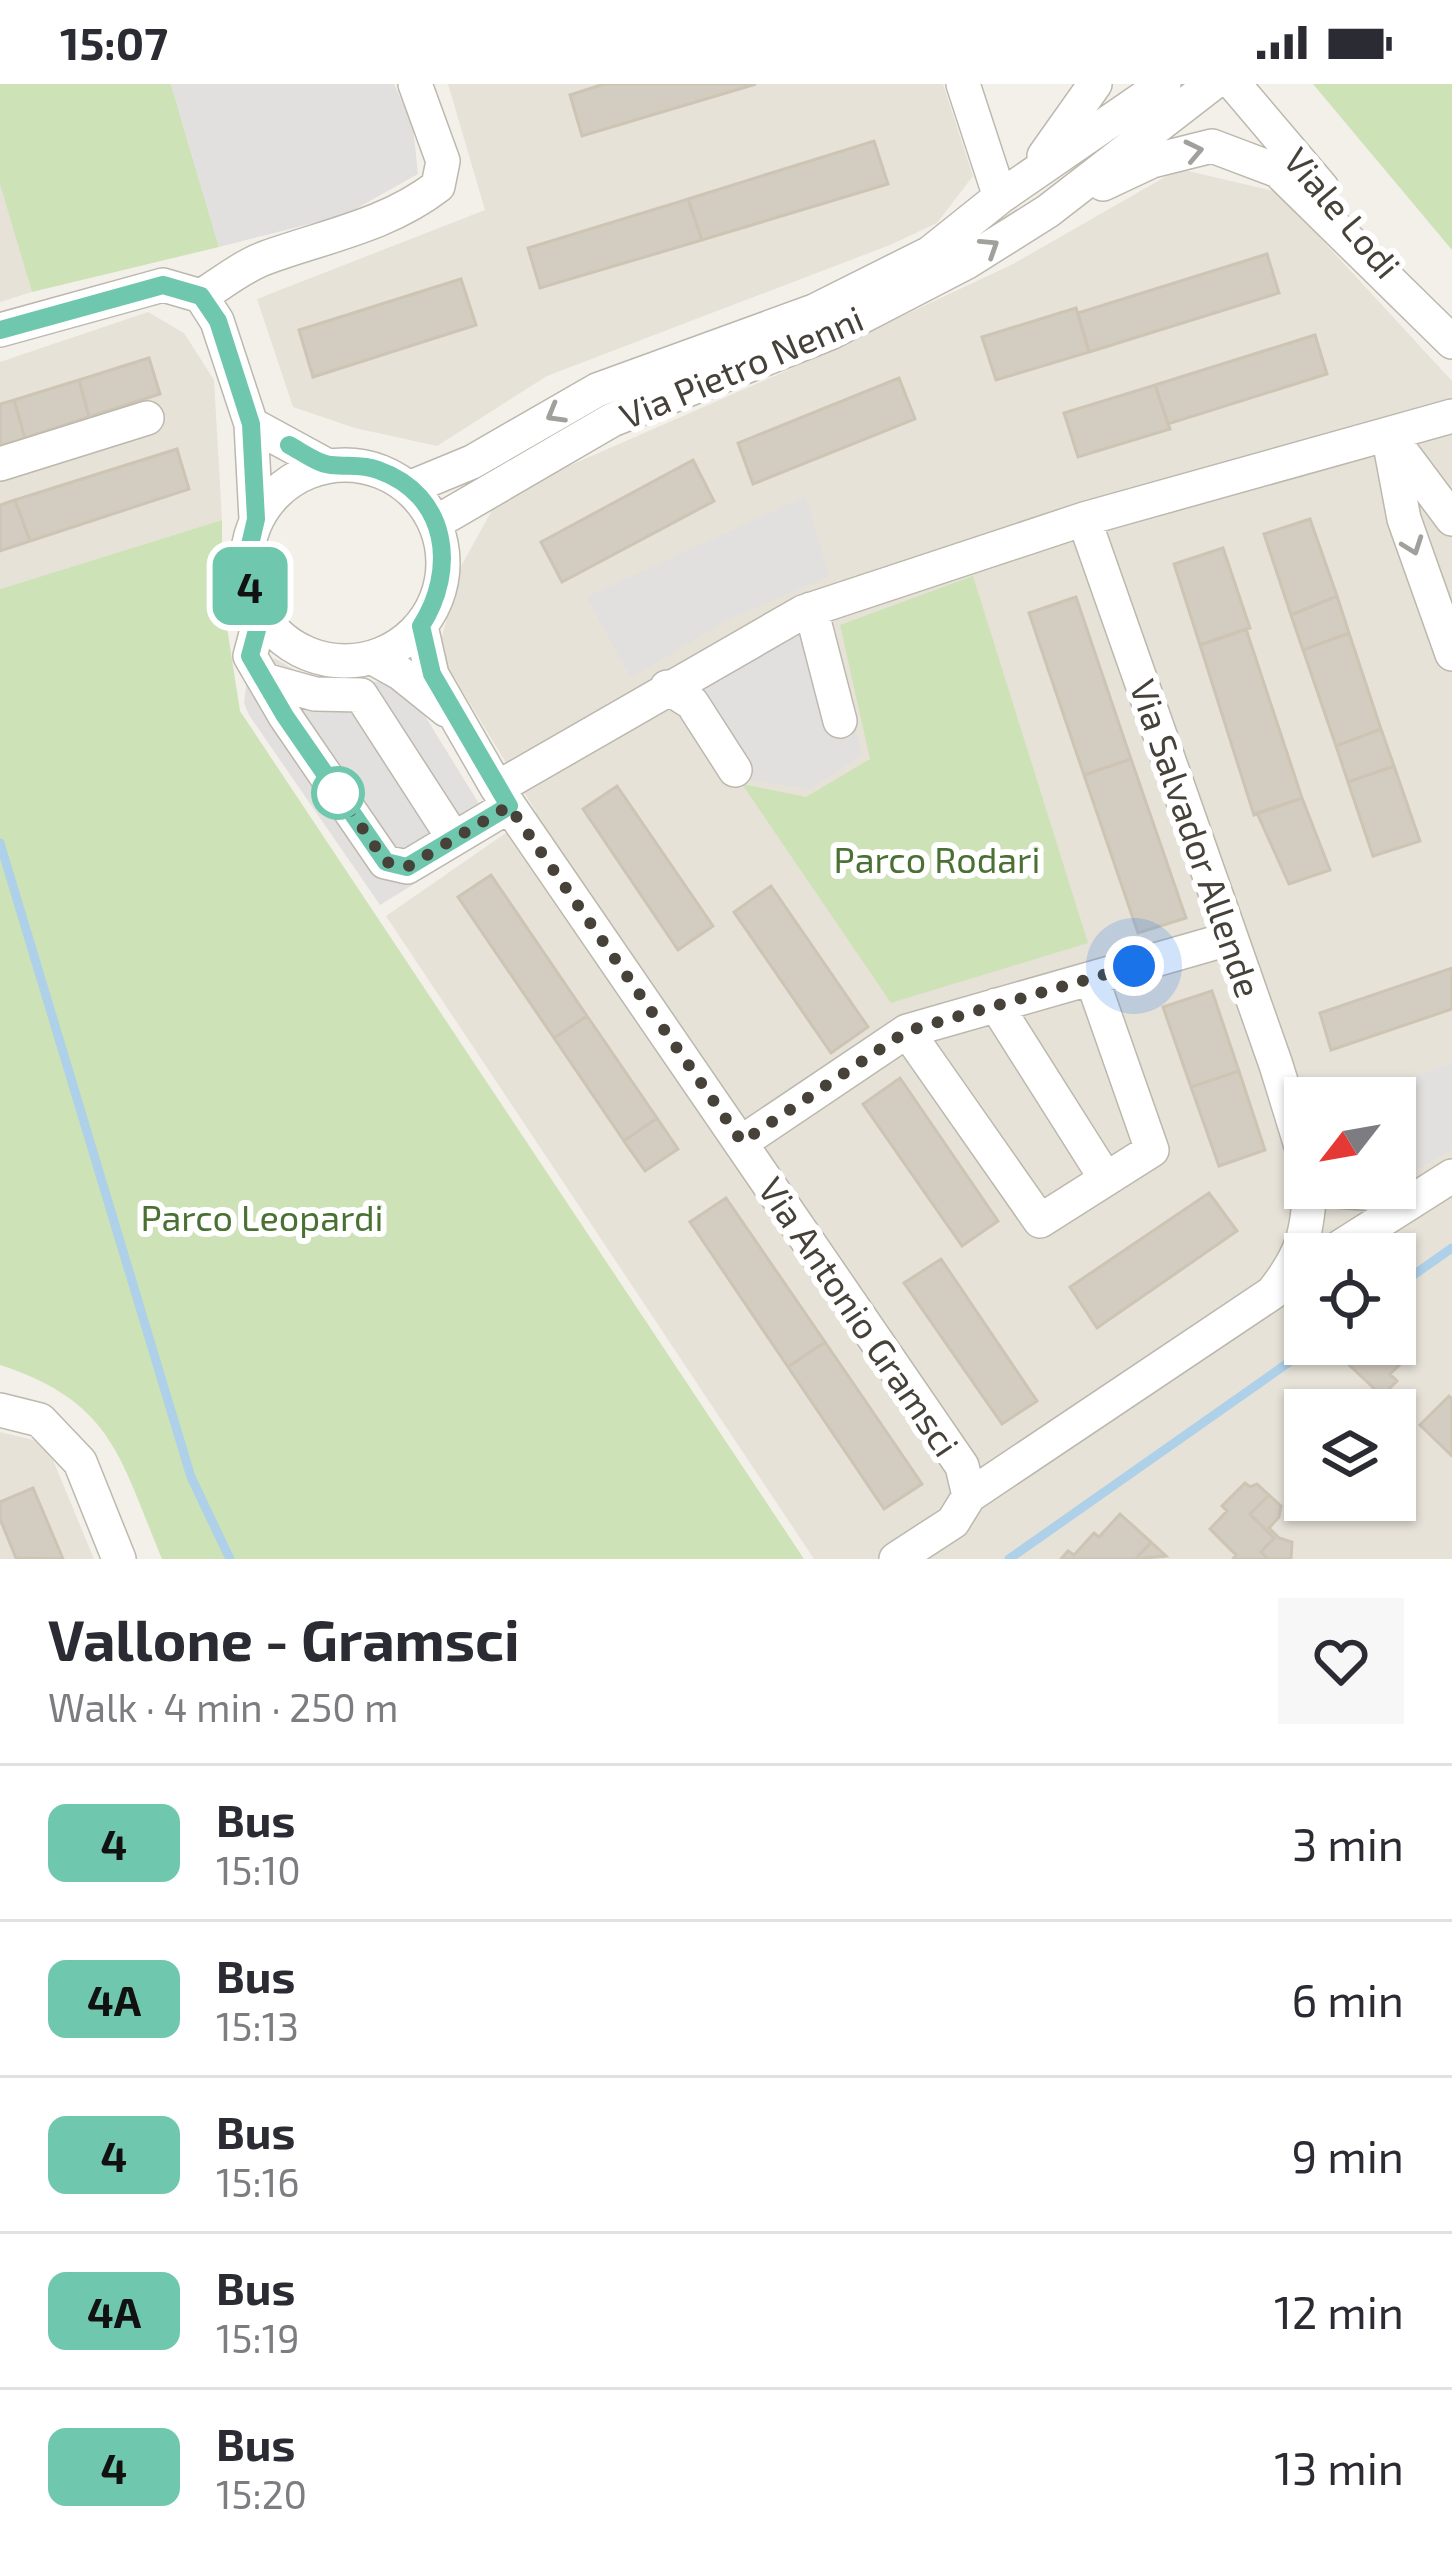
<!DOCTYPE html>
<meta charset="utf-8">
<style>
body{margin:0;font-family:"Exo 2",sans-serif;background:#f7f7f7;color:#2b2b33;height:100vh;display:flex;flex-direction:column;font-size:45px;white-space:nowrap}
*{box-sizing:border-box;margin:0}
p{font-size:39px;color:#7c7c81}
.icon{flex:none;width:66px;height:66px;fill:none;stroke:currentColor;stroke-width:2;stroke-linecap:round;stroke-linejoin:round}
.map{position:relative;height:1475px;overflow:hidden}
.drawer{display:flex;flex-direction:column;background:#fff;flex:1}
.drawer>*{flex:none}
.badge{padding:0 24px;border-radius:18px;font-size:42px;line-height:78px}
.needle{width:78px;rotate:239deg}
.controls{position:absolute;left:1284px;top:993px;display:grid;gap:24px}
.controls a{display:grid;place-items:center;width:132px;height:132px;border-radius:0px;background:#fff;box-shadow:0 3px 9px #0004;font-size:60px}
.you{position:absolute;width:60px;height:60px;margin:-30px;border:9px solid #fff;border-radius:50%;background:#1a73e8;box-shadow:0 0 0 18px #1a73e833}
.map>.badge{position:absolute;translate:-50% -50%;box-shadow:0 0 0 6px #fff}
.round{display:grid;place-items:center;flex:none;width:126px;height:126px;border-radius:0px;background:#f7f7f7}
.overview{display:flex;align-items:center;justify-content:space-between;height:204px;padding:0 48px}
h1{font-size:57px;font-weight:700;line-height:90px}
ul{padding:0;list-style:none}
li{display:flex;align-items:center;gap:36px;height:156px;padding:0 48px;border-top:3px solid #e1e1e2}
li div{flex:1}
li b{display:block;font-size:45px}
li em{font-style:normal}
li .badge{min-width:132px;font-weight:700;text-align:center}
.status{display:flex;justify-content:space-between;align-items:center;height:84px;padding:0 60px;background:#fff;direction:ltr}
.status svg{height:33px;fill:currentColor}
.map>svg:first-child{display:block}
.residential{fill:#e6e2d8;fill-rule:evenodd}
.green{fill:#cee2b7}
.parking{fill:#e2e0de}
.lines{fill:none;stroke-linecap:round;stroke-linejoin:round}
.stream{stroke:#aed0e8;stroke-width:9}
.building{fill:#d3ccc0;stroke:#cdc4b4;stroke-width:3}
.minor-casing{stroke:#bdb8ad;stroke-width:36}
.minor{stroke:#fff;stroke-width:33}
.oneway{stroke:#a2a09c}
.line-casing{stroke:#fff;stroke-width:27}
.line{stroke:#6fc7ae;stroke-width:18}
.walk{stroke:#464139;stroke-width:12;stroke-dasharray:0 21.6}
.stop-dot{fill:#fff;stroke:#6fc7ae;stroke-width:6}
.labels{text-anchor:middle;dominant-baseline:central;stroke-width:12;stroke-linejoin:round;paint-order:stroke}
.street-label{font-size:36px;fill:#464139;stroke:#fff}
.park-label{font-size:36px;fill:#4a7133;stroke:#fff}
</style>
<div class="status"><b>15:07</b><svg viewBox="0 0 49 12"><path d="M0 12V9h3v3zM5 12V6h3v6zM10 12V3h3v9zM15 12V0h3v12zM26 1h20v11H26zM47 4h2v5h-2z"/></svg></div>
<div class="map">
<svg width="1452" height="1475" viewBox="0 0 1452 1475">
<rect width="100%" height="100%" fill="#f3f0ea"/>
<path class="residential" d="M448,0H943L973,92L937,139L890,161L547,292L437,362L355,344L293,323L257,215L485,126Z
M1179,85L1278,108L1452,297V1475H814L386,832L536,728L438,567L461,482L500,412L779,290L1013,180ZM1305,1014H1395V1104H1305ZM1305,1170H1395V1260H1305ZM1305,1326H1395V1416H1305Z
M0,92L32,208L0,218Z
M148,228L184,249L214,296L222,436L0,505V278Z
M0,1348L34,1356L53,1376L94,1475H0Z"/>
<path class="green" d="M0,0H171L219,163L32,208L0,100Z
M1313,0H1452V166Z
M222,436V511L240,627L804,1475H162C120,1374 113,1318 0,1281V505Z
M973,492L1088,859L891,919L742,700L806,713L870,675L840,541Z"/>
<path class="parking" d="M171,0H394L413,43L418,90L345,131L219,163Z
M806,412L829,492L722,539L631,594L586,513Z
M831,532L862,671L810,705L727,693L676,608Z
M250,572L276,575L295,586L343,598H387L417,619L497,749L380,821L249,631L244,619Z
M1452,979V1065L1403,1094L1395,1093V1014H1351Z"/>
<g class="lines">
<path class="stream" d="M0,759L191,1393L230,1475
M1395,1204L1452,1164
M1009,1475L1315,1260"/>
</g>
<path class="building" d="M604,0H756L582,52L570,11Z
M874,57L888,100L702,156L688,115Z
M688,115L702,156L540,204L528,164Z
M1267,170L1279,209L1089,268L1078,229Z
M461,195L476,241L313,293L299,246Z
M1076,224L1089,268L996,296L982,253Z
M1315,251L1327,290L1168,340L1155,301Z
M149,274L160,310L89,333L79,296Z
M899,294L915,335L753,400L738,359Z
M79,296L89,333L25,354L14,316Z
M1155,301L1170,345L1078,373L1064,329Z
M14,316L25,354L0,362V320Z
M177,365L189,405L30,457L15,416Z
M693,376L714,417L562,498L541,458Z
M15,416L30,457L0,467V421Z
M1310,435L1337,512L1291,531L1264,450Z
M1223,464L1250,544L1200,561L1174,480Z
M1337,512L1349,549L1303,566L1291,531Z
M1076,513L1131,675L1084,691L1029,529Z
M1246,545L1302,714L1254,731L1200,561Z
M1349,549L1381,645L1336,662L1303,566Z
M1381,645L1394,682L1348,698L1336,662Z
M1131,675L1186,834L1138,849L1084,691Z
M1394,682L1420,757L1373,772L1348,698Z
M617,702L713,842L678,866L583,725Z
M1302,714L1330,786L1289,800L1257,729Z
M491,791L587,932L554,954L458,813Z
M771,802L868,943L831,969L734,828Z
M1452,884V925L1331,966L1320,929Z
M1212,907L1239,987L1191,1003L1163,923Z
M587,932L657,1034L624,1057L554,954Z
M1239,987L1265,1066L1219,1082L1191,1003Z
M900,994L998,1137L962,1162L863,1020Z
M657,1034L678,1065L645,1087L624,1057Z
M1209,1109L1237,1147L1097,1244L1070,1203Z
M726,1114L825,1258L788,1283L690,1138Z
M941,1175L1037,1317L1002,1340L904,1199Z
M1395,1257L1410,1271L1390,1290L1397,1297L1382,1312L1346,1278L1364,1260Z
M825,1258L922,1400L884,1425L788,1283Z
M1449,1312L1452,1315V1372L1420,1341Z
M1305,1334V1379L1293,1368L1298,1362L1287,1353Z
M1245,1399L1250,1403L1257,1400L1269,1411L1250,1430L1274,1454L1261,1468L1268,1475H1233L1236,1471L1210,1445L1227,1427L1222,1422Z
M33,1404L44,1430L63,1475L16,1474L0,1435V1418Z
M1269,1411L1281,1422L1279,1433L1269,1444L1279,1454L1292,1458L1291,1475H1268L1261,1468L1274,1454L1250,1430Z
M1120,1430L1151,1458L1135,1475H1061L1068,1467L1074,1471L1094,1449L1099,1453Z
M1151,1458L1166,1472L1135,1475L1148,1462Z"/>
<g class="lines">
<g class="minor-casing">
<path id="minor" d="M963,0L1000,113
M1234,0L1322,104
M1044,72L1095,0
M1103,100L1152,77L1212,62L1278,87L1452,258
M201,212C221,200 243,182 265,174C325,152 386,142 438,102L443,77L415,0
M0,246L163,201L201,212L217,237L251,340L256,435
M251,340L328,382
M1388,350L1404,435L1452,570
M1393,356L1452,435
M0,380L147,334
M247 479a98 98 0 1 1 196 0a98 98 0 1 1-196 0Z
M409,404L472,378L597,306L814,227L930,169L1000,113L1164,0
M1084,435L1276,981L1305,1075
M435,439L612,336L830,249L967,178L1048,127L1212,0
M811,525L840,637
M261,531L250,572L285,632L385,778L407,783L509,722
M421,542L432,591L497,704L962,1382L969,1412
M373,574L400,589L446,626
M268,597L315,610L361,611L454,755
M667,603L692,619L735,686
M497,704L803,528L1084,435L1452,332
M996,921L1106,1095
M907,947L1040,1137L1152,1066L1092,895
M742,1058L907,947L1218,858
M1310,1105L1417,1113
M1329,1170L1452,1092
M0,1326L40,1336L80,1378L119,1475
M896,1475L953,1438L969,1412L1272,1209C1302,1171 1307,1152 1310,1104"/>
</g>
<use href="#minor" class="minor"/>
</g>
<defs><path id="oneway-chevron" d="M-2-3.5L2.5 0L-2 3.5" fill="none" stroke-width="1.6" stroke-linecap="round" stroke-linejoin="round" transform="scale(3)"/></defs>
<g class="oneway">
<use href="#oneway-chevron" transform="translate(1194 67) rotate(-12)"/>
<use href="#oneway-chevron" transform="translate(990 163) rotate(-33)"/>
<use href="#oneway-chevron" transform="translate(555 330) rotate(150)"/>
<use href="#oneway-chevron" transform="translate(1413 462) rotate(70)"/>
</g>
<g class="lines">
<g class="line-casing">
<path id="line" d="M0,246L163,201L201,212L218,237L251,340L256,435L246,478L250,506L261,531L250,572L285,632L386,778L407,783L509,722L432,590L421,542C457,486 449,411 378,386C362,380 348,383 331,381C318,380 302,368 289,361"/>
</g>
<use href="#line" class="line"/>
<path class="walk" d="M338,709L386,778L407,783L509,722L742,1058L907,947L1134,882"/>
</g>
<circle class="stop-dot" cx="338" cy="709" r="24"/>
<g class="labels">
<g class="street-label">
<text transform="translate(1343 128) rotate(50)">Viale Lodi</text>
<text transform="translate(741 282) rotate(-23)">Via Pietro Nenni</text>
<text transform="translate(1197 754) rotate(71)">Via Salvador Allende</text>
<text transform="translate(860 1232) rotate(56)">Via Antonio Gramsci</text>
</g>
<g class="park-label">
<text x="937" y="774">Parco Rodari</text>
<text x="262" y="1132">Parco Leopardi</text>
</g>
</g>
</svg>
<div class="controls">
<a><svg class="needle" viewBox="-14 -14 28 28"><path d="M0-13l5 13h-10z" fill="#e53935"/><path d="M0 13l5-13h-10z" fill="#7c7c81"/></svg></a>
<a><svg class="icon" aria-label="locate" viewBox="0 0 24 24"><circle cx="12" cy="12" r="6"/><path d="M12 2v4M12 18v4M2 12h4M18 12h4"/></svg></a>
<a><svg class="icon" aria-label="layers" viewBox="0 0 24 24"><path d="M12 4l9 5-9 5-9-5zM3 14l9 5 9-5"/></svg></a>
</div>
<div class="you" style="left:1134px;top:882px"></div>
<b class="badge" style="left:250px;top:502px;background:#6fc7ae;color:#111">4</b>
</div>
<section class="drawer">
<div class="overview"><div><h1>Vallone - Gramsci</h1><p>Walk · 4 min · 250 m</p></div><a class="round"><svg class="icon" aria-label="heart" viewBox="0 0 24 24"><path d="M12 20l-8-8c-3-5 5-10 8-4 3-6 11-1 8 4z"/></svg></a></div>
<ul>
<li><span class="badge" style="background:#6fc7ae;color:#111">4</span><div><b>Bus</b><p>15:10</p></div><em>3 min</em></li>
<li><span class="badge" style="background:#6fc7ae;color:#111">4A</span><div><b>Bus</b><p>15:13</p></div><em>6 min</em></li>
<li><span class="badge" style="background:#6fc7ae;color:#111">4</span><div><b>Bus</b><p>15:16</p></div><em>9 min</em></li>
<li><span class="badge" style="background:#6fc7ae;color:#111">4A</span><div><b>Bus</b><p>15:19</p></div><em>12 min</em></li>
<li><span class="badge" style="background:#6fc7ae;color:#111">4</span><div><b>Bus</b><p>15:20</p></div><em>13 min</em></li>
</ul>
</section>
